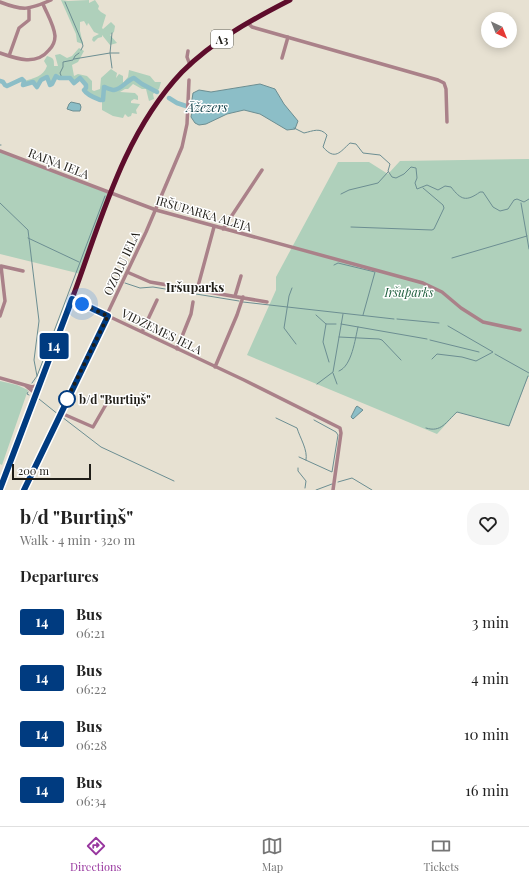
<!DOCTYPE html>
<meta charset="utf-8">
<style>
body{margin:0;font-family:"Playfair Display",serif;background:#f6f6f6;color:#222;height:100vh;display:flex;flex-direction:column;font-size:15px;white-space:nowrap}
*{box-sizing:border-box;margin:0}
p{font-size:13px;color:#767676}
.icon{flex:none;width:22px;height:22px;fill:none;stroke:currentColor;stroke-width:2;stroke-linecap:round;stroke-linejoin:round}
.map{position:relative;height:490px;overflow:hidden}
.sheet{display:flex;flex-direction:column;background:#fff;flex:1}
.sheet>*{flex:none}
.badge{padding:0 8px;border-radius:3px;font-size:14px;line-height:26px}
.needle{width:26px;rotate:137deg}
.tools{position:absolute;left:481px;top:12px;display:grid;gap:8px}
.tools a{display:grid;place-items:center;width:36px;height:36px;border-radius:50%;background:#fff;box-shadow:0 2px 10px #0003;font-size:20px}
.scale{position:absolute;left:12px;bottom:10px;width:79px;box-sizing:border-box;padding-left:4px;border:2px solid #201e18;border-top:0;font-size:11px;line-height:14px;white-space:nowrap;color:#201e18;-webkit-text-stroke:3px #fff;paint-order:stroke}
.you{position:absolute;width:20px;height:20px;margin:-10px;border:3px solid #fff;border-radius:50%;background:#1a73e8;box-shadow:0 0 0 6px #1a73e833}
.map>.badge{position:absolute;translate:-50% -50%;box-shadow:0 0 0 2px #fff}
h2{padding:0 20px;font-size:15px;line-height:36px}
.round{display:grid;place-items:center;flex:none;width:42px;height:42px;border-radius:16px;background:#f6f6f6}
.summary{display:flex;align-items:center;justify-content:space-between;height:68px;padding:0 20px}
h1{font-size:19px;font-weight:700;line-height:30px}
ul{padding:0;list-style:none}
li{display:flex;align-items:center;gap:12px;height:56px;padding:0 20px}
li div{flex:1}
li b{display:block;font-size:15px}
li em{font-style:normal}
li .badge{min-width:44px;font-weight:700;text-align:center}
.dock{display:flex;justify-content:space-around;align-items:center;height:56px;border-top:1px solid #e0e0e0;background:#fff;font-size:11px;color:#767676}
.dock a{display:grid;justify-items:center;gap:2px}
.dock .on{color:#98379f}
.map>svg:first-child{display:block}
.green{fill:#afd0bb}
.water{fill:#8cbec7;stroke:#6c8e92}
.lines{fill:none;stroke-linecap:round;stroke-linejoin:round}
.stream{stroke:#6c8e92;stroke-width:1}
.river{stroke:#8cbec7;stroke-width:4.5}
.minor{stroke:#aa8189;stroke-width:3.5}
.highway{stroke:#5e0d2c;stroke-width:5}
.line-casing{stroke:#fff;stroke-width:9}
.line{stroke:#003b80;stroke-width:6}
.walk{stroke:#201e18;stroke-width:4;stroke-dasharray:0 7.2}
.stop-dot{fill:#fff;stroke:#003b80;stroke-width:2}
.labels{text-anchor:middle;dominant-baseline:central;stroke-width:3;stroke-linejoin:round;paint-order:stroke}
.shield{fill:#fff;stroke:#63625d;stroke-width:1}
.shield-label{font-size:11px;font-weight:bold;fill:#201e18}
.street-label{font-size:12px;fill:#201e18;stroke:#fff}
.park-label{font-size:12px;font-style:italic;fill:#236241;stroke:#fff}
.stop-label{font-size:12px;font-weight:bold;fill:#201e18;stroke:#fff;text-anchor:start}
.water-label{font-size:13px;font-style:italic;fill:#14424a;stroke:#fff}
.neighbourhood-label{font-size:13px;font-weight:bold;fill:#201e18;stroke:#fff}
</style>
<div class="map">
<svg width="529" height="490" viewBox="0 0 529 490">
<rect width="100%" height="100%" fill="#e7e1d2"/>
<path class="green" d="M61,0L68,1L89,0V3L95,0L99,6L98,9L101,12L106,15L102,28L103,29L111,22L115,26L114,32L110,35L117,43L110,45L102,35V37L98,38L94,42L92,40L93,37L99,34L94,32L89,24L88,23L87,26L84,21L80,22V31L83,44L77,42L76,34Z
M79,48L84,51L78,62L72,65L74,76L78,74L87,76L92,81V90L94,91L100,89L101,78L111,69L117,73L116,78L119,74L123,76V83L128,77L129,70L150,76L155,82H161L159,89L153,94L154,99L149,101L146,89H142L133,84L128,89H125L120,92L135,93L138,96V100L134,99L131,101V103L140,104L136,110L137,114L132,113L131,116L128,117L125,114L123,118L113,116L102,110V102C98,99 86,94 84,90L86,88V85L80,79L75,82H72L70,78H59L56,76L52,84L50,85L47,77L41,80L37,87L33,82L23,85L24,81C34,78 43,77 47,66L44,61L47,56C54,58 54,59 54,66H58L55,55L60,54L67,58L72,56Z
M0,151L110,194L81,274L0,254Z
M529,159V377H528L509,426L457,412L437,434L247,355L276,290V277L338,162H369L388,174L400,161Z
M0,381L17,385L28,390L2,465L0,464Z"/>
<path class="water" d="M260,84L275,89L284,104L298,121L295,129L287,130L260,114L244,110L227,114L206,124L199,125L195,123L191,117L192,111L191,106L193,93L199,90L211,92Z
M71,102L80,104L81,107L80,111H73L67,109L69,104Z
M357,406L363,410L353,419L351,417L356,407Z"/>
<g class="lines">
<path class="stream" d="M65,2L82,42L83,46L81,50
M112,33L110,53L112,68
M74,59L110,53H119
M62,78L60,73L63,67V62L73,60L75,56L79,53
M294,128L304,133C313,131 320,127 327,135L323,147C335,161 340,152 350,143L356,144L363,153L380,155L390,164L388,171L392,177L396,178L404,174L411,167L416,168L417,178L415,183L417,189L427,185L438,190L445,186L451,187C461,200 466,202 480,192H483L493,207L500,211L508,209L514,200L517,199L524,202L529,199
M0,145H1
M341,194L349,190L378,183L388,172
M0,203L28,230L39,321L34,360L37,376
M521,203L529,249
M351,227L432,230L434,229L444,208L443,205L423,188
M28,238L79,262
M452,258L527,236
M334,265L338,263L375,272L363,315
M125,283L140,288L153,287L239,301
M292,288L289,296L284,328L296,344
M243,302L394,319
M316,315L326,324H336
M397,319L439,323
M326,324L323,342L329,362
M341,324L427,339
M53,334L105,196
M339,337L379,339L382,340L401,360
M430,340L479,352
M495,354L529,373
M432,359L437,354L462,357L476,361L493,352L448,326
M339,371C352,366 355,339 358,327
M333,373L337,384
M32,383L37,376L51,340
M317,384L333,372L343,314
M28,392L27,394L29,395
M39,399L59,415
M62,417L101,447L174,481
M276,418L297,428C300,438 308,450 306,460
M426,428C441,433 446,422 457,412L509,426L528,376
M299,457L332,472L338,435L336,432L314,420
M298,468V471L306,481L305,488
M338,482L352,478L372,490
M316,490L332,484"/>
<path class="river" d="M0,81L3,82L5,85L7,86L22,79L24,81L23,85L33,82L37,87L41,80L47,77L50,85L52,84L56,76L59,78H70L74,83L80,78L86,85V88L84,90C87,95 95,98 100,100H103L104,87C107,88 112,90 114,90C122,89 127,80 134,78L142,84L157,92
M169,98L177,103L186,106"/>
<path class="minor" d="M0,2C23,11 29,10 51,0
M248,23L252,27L438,80L444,83L446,89L447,122
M188,51L187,57L190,65
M0,53C17,59 36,66 49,50C53,46 55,42 55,36C54,25 47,14 43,4
M9,56L19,28L29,20V9
M282,58L288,37
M0,151L156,210L423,283L442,292L461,308L483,322L520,330
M223,229L262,170
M1,266L23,271
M127,272L150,282L267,302
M197,290L214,227
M235,296L241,276
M72,299L244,380L340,428L341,433L333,490
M0,316L5,301L1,266
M142,332L157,300
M177,349L191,314L193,302
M215,367L237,315L243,297
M0,378L32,387L36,386L40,383
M26,386L36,394
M61,413L93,427L108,401
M24,490L146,232L182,147L187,124L189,80"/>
<path class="highway" d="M0,489C24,425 48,363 72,299C101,221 123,134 182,72C213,41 251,20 290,0"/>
</g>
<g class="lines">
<g class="line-casing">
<path id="line" d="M0,489L72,299L108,316L24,490"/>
</g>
<use href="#line" class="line"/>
<path class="walk" d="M67,399L66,401L108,316L82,304"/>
</g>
<circle class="stop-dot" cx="67" cy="399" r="8"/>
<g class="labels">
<rect class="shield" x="211" y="30" width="22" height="18" rx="3"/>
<g class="shield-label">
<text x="222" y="39">A3</text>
</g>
<g class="street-label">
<text transform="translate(59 163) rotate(21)">RAIŅA IELA</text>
<text transform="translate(204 213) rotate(16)">IRŠUPARKA ALEJA</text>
<text transform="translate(121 263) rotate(-65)">OZOLU IELA</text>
<text transform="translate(162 331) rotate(26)">VIDZEMES IELA</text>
</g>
<g class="park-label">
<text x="409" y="292">Iršuparks</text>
</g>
<g class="stop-label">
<text x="79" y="399">b/d "Burtiņš"</text>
</g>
<g class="water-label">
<text x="207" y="106">Āžezers</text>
</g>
<g class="neighbourhood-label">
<text x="195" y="286">Iršuparks</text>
</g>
</g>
</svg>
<div class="tools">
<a><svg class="needle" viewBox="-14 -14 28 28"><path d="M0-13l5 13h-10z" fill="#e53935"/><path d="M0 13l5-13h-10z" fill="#767676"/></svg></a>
</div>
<div class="scale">200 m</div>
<div class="you" style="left:82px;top:304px"></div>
<b class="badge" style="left:54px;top:346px;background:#003b80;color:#fff">14</b>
</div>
<section class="sheet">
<div class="summary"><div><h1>b/d &quot;Burtiņš&quot;</h1><p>Walk · 4 min · 320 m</p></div><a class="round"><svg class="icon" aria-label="heart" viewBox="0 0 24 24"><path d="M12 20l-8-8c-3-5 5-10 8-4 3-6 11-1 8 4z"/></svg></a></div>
<h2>Departures</h2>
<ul>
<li><span class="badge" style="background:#003b80;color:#fff">14</span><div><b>Bus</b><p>06:21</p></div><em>3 min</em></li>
<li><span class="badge" style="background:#003b80;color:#fff">14</span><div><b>Bus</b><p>06:22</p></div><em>4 min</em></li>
<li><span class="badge" style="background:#003b80;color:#fff">14</span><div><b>Bus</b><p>06:28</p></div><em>10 min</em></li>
<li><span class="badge" style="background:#003b80;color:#fff">14</span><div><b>Bus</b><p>06:34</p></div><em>16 min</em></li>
</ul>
</section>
<nav class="dock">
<a class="on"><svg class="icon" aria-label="directions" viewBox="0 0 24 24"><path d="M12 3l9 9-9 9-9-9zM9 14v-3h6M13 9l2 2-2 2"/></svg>Directions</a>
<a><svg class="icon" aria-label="map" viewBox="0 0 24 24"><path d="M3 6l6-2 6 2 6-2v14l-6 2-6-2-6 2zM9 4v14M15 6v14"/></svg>Map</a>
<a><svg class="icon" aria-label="tickets" viewBox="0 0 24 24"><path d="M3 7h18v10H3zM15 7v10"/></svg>Tickets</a>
</nav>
